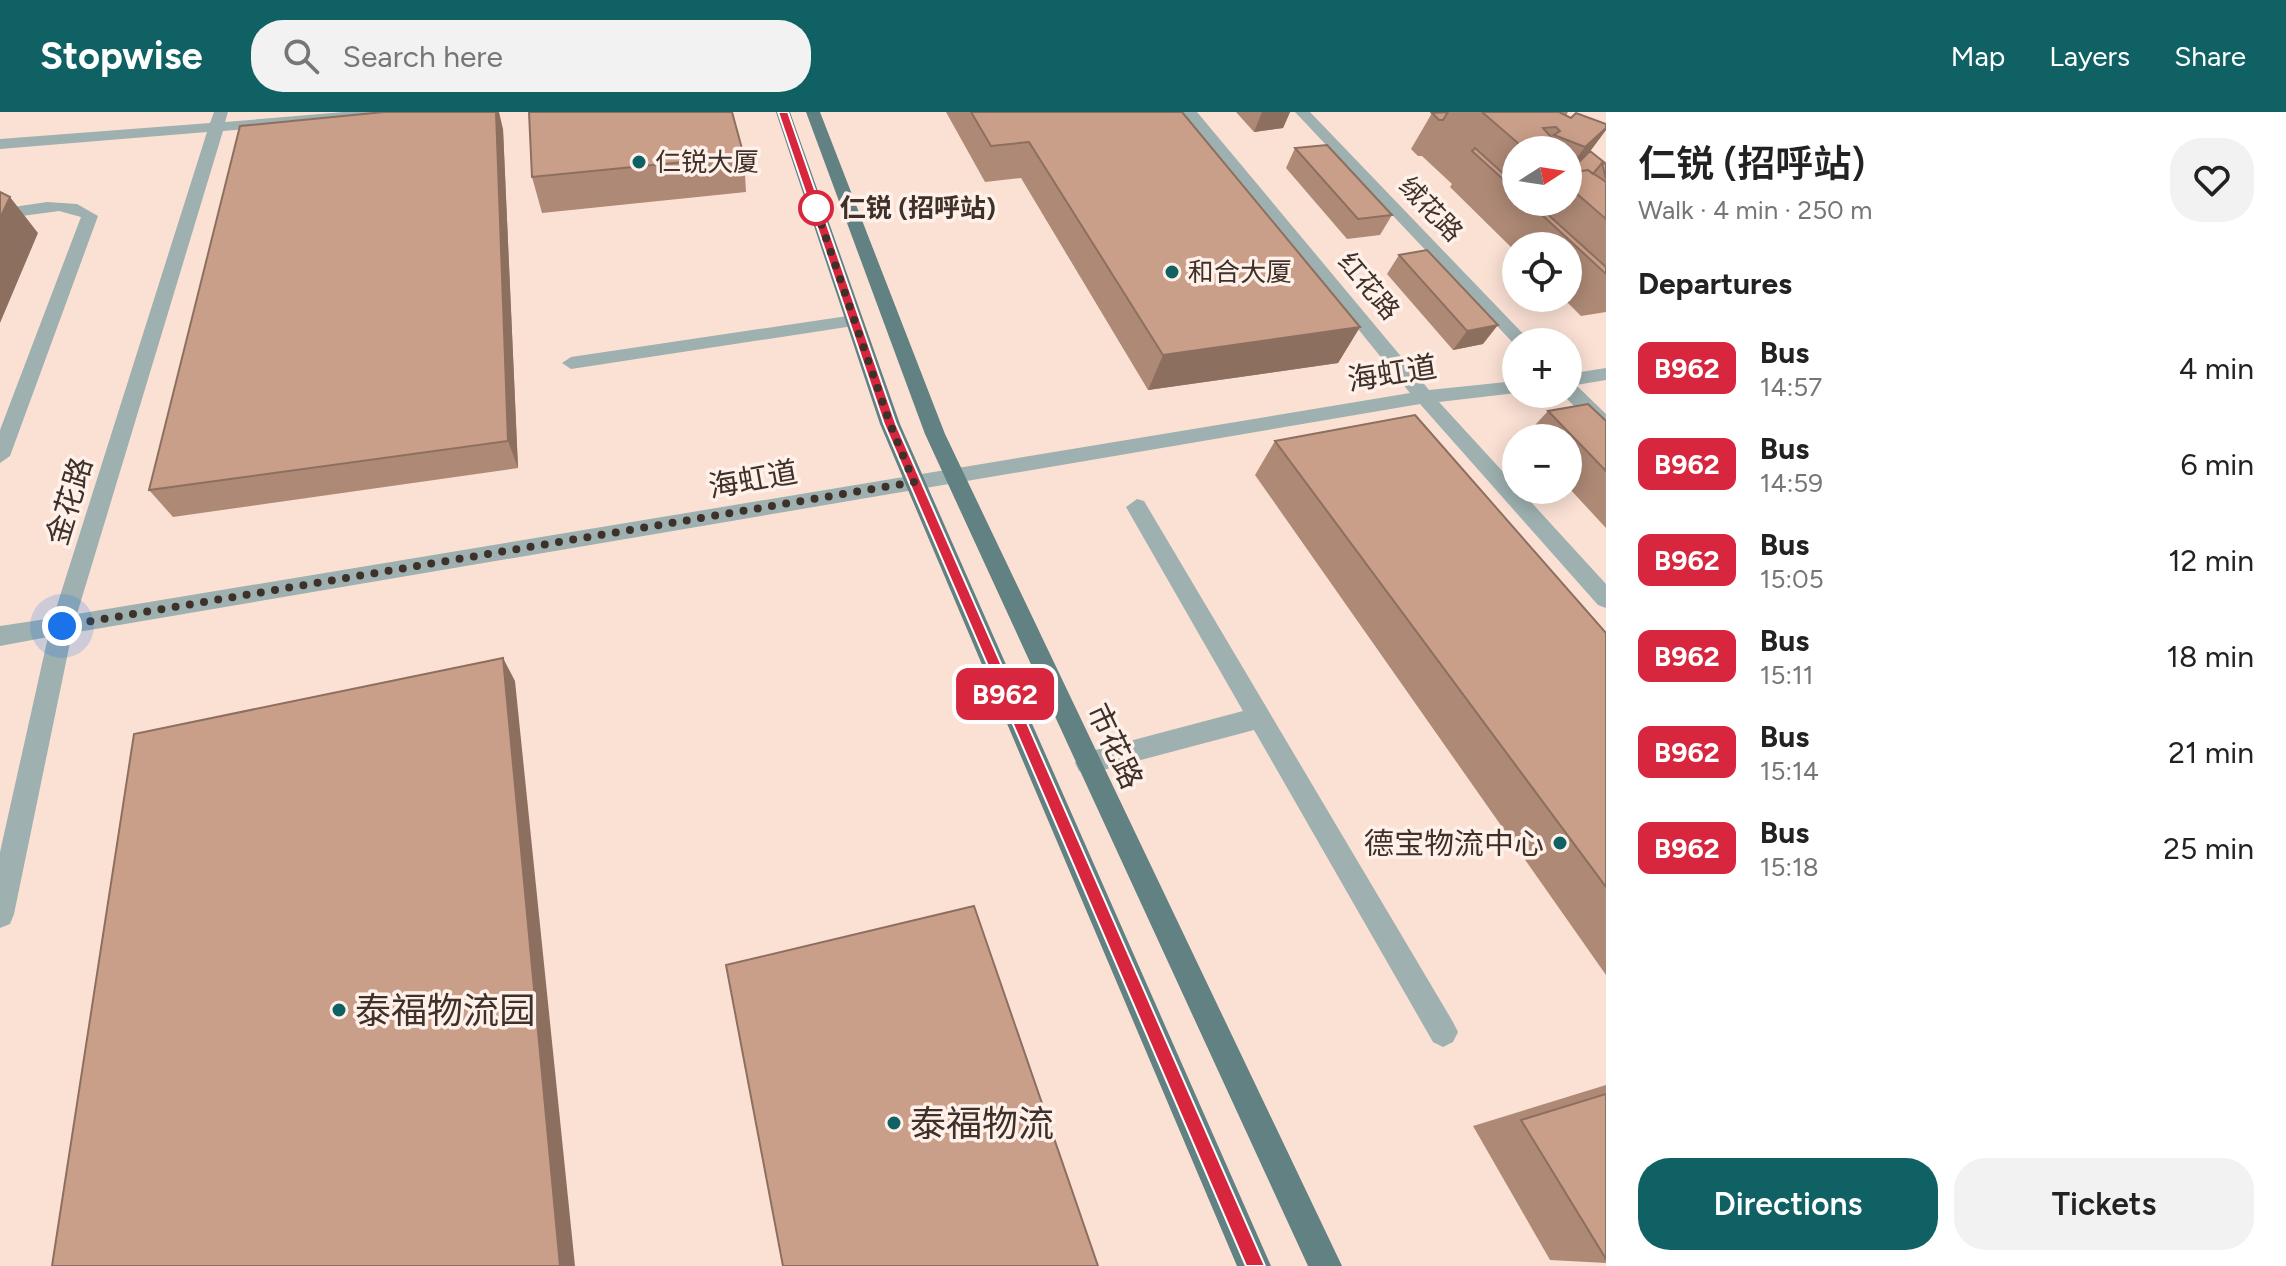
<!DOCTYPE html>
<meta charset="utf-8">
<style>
body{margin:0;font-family:Figtree,"Noto Sans SC",sans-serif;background:#f2f2f2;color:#222;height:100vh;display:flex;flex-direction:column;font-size:30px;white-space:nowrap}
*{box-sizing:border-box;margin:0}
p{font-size:26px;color:#767676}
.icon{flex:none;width:44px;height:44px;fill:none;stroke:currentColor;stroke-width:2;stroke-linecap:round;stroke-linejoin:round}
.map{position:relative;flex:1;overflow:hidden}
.details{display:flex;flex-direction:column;background:#fff;width:680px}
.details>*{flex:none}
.badge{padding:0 16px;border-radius:12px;font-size:28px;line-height:52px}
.needle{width:52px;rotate:78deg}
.buttons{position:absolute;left:1502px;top:24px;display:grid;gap:16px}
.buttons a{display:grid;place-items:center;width:80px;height:80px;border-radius:50%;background:#fff;box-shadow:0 4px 20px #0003;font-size:40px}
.you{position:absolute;width:40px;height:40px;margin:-20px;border:6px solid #fff;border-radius:50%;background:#1a73e8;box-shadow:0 0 0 12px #1a73e833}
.map>.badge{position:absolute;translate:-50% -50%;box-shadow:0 0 0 4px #fff}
h2{padding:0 32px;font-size:30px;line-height:72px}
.round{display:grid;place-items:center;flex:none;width:84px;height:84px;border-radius:32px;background:#f2f2f2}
.headline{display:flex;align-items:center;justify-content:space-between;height:136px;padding:0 32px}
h1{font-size:38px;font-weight:600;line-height:60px}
.button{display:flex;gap:16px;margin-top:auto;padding:16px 32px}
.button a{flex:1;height:92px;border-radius:32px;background:#106164;color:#fff;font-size:32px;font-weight:600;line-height:92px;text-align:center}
.button a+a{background:#f2f2f2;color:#222}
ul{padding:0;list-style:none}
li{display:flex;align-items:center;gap:24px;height:96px;padding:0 32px}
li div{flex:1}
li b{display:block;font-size:30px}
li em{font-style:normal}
li .badge{min-width:88px;font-weight:700;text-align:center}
header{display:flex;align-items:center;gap:48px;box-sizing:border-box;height:112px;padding:0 40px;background:#106164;color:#fff}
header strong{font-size:38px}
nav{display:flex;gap:44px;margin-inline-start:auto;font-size:28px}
.search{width:560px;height:72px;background:#f2f2f2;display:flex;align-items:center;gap:20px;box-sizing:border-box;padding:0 28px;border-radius:32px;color:#767676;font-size:30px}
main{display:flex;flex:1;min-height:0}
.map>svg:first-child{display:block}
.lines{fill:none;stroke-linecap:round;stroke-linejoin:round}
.minor{fill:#9eb0b0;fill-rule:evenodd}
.major{fill:#618182;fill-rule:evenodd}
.wall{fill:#ae8976;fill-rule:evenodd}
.shaded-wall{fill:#8d6f60}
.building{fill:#ca9f89;stroke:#8d6f60;stroke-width:2}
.line{fill:#d7263d;stroke:#fff;stroke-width:2}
.walk{stroke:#3d312a;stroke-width:8;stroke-dasharray:0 14.4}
.poi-dot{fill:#106164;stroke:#fff1ea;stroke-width:3}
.stop-dot{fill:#fff;stroke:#d7263d;stroke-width:4}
.labels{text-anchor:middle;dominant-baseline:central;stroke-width:7;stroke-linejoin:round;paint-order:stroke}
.far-poi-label{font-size:26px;fill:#3d312a;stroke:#fff1ea;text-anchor:start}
.far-stop-label{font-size:26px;font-weight:bold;fill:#3d312a;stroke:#fff1ea;text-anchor:start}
.far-street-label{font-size:26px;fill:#3d312a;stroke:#fff1ea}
.street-label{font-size:30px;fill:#3d312a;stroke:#fff1ea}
.poi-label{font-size:30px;fill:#3d312a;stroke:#fff1ea;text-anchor:end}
.near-poi-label{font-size:36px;fill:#3d312a;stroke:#fff1ea;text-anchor:start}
</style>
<header>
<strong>Stopwise</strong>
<div class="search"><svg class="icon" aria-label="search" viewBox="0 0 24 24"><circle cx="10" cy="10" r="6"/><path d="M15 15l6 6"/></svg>Search here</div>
<nav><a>Map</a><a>Layers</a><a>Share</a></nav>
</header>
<main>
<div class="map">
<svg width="1606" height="1154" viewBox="0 0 1606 1154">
<rect width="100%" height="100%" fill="#fbe1d4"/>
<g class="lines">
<path class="minor" d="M214,0H228L225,10L344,0H406L399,4L223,19L77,502L1410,281L1182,0H1197L1429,278L1516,269V281L1439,290L1516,374V378H1520L1606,472V496L1598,493L1420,292L72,521L14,802L10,812L0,816V740L48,525L0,534V514L53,506L207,20L0,37V27L210,11Z
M1295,0H1310L1531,230H1516V234Z
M47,90L77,92L98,104L10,344L0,351V318L81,105L59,99L0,107V97Z
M854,203L863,209L860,213L571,257L562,251L571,245Z
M1606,256V268L1576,273L1606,302V321L1599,319L1562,282H1568V262Z
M1137,387L1144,389L1453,910L1458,920L1453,930L1443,935L1433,930L1254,618L1088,662L1079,659L1075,651L1079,643L1088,640L1243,599L1126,395Z"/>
<path class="major" d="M776,0H790L900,312L1271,1154H1237L880,312Z
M806,0H820L945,322L1342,1154H1308L925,322Z"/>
</g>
<path class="wall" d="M946,0H1182L1360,215L1338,251L1148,278L1021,66L985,70Z
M1236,0H1290L1283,16L1254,20Z
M1444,0H1568L1566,4L1571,6L1606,12V18L1590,39L1606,52V200L1581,204L1563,186H1568V134H1516V140L1450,75L1452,72L1422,44H1418L1411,37L1432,1ZM1516,38H1568V90H1516Z
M503,17L518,356L173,405L149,378Z
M1295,36L1392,103L1380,123L1347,127L1286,56Z
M744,44L746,80L542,101L532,65Z
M1399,143L1483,232L1453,238L1387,162Z
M1548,299L1606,309V416L1568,375V326H1523Z
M1275,329L1606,521V863L1255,363Z
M1606,973V1151L1550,1148L1473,1014Z"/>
<path class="shaded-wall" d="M496,0H499L503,17L518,356L508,329Z
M1262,0H1290L1283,16L1254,20Z
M1606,16V18L1568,69V58L1585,35Z
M10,85L38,121L0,211V106Z
M1498,213L1483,232L1453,238L1467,219Z
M1360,215L1338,251L1148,278L1163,243Z
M503,546L515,569L575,1154H560Z"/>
<path class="building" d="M384,0H496L508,329L149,378L240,14Z
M529,0H732L744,44L532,65Z
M971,0H1182L1360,215L1163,243L1029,30L991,34Z
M1448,0L1443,8H1439L1432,1Z
M1482,0H1559L1571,6L1576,1L1606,12V16L1585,35L1554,23L1560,19L1556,15L1543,16L1559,34L1526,38Z
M1327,33L1392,103L1358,107L1295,36Z
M1475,36L1507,65L1516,64V79L1472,39Z
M1590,39L1605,51H1602L1593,62L1588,58L1568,61Z
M1602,51L1606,52V67Z
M1588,58L1606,70V107L1568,74V61Z
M0,80L10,85L0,106Z
M1528,90H1534L1606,155V162Z
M1427,138L1498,213L1467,219L1399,143Z
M1588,292L1606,309V359L1548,299Z
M1415,303L1606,521V775L1275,329Z
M503,546L560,1154H52L134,622Z
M974,794L1098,1154H783L726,853Z
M1606,982V1147L1521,1008Z"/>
<path class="line" d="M778,0H788L896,312L1265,1154H1246L884,312Z"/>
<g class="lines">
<path class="walk" d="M62,514L914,370L890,312L814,91L816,96"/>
</g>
<g class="poi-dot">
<circle cx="639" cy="50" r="8"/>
<circle cx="1172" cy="160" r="8"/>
<circle cx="1560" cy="731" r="8"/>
<circle cx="339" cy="898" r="8"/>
<circle cx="894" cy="1011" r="8"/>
</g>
<circle class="stop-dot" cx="816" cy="96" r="16"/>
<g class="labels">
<g class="far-poi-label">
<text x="655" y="50">仁锐大厦</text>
<text x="1188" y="160">和合大厦</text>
</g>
<g class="far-stop-label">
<text x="840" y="96">仁锐 (招呼站)</text>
</g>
<g class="far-street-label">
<text transform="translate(1431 97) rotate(46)">绒花路</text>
<text transform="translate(1369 174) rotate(50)">红花路</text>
</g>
<g class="street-label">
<text transform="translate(1392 261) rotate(-9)">海虹道</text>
<text transform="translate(753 367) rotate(-10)">海虹道</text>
<text transform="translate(69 389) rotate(-73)">金花路</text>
<text transform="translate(1115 634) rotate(65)">市花路</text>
</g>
<g class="poi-label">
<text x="1544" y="731">德宝物流中心</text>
</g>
<g class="near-poi-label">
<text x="355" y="898">泰福物流园</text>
<text x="910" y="1011">泰福物流</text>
</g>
</g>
</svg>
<div class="buttons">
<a><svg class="needle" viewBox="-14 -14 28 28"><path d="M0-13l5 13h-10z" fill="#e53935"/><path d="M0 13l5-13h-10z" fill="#767676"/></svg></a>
<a><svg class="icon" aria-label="locate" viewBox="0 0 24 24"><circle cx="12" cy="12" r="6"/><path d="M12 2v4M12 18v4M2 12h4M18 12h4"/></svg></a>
<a>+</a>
<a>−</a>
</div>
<div class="you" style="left:62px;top:514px"></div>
<b class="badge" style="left:1005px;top:582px;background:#d7263d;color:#fff">B962</b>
</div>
<section class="details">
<div class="headline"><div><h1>仁锐 (招呼站)</h1><p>Walk · 4 min · 250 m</p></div><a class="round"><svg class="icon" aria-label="heart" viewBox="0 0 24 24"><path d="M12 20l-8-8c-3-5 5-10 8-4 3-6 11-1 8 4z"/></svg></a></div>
<h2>Departures</h2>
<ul>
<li><span class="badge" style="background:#d7263d;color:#fff">B962</span><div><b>Bus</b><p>14:57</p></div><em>4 min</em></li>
<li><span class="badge" style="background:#d7263d;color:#fff">B962</span><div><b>Bus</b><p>14:59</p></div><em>6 min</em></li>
<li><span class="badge" style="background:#d7263d;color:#fff">B962</span><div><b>Bus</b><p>15:05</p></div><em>12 min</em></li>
<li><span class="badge" style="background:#d7263d;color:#fff">B962</span><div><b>Bus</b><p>15:11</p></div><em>18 min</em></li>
<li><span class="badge" style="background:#d7263d;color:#fff">B962</span><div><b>Bus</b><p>15:14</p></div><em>21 min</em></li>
<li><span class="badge" style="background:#d7263d;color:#fff">B962</span><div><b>Bus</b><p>15:18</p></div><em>25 min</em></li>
</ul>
<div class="button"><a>Directions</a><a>Tickets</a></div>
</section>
</main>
